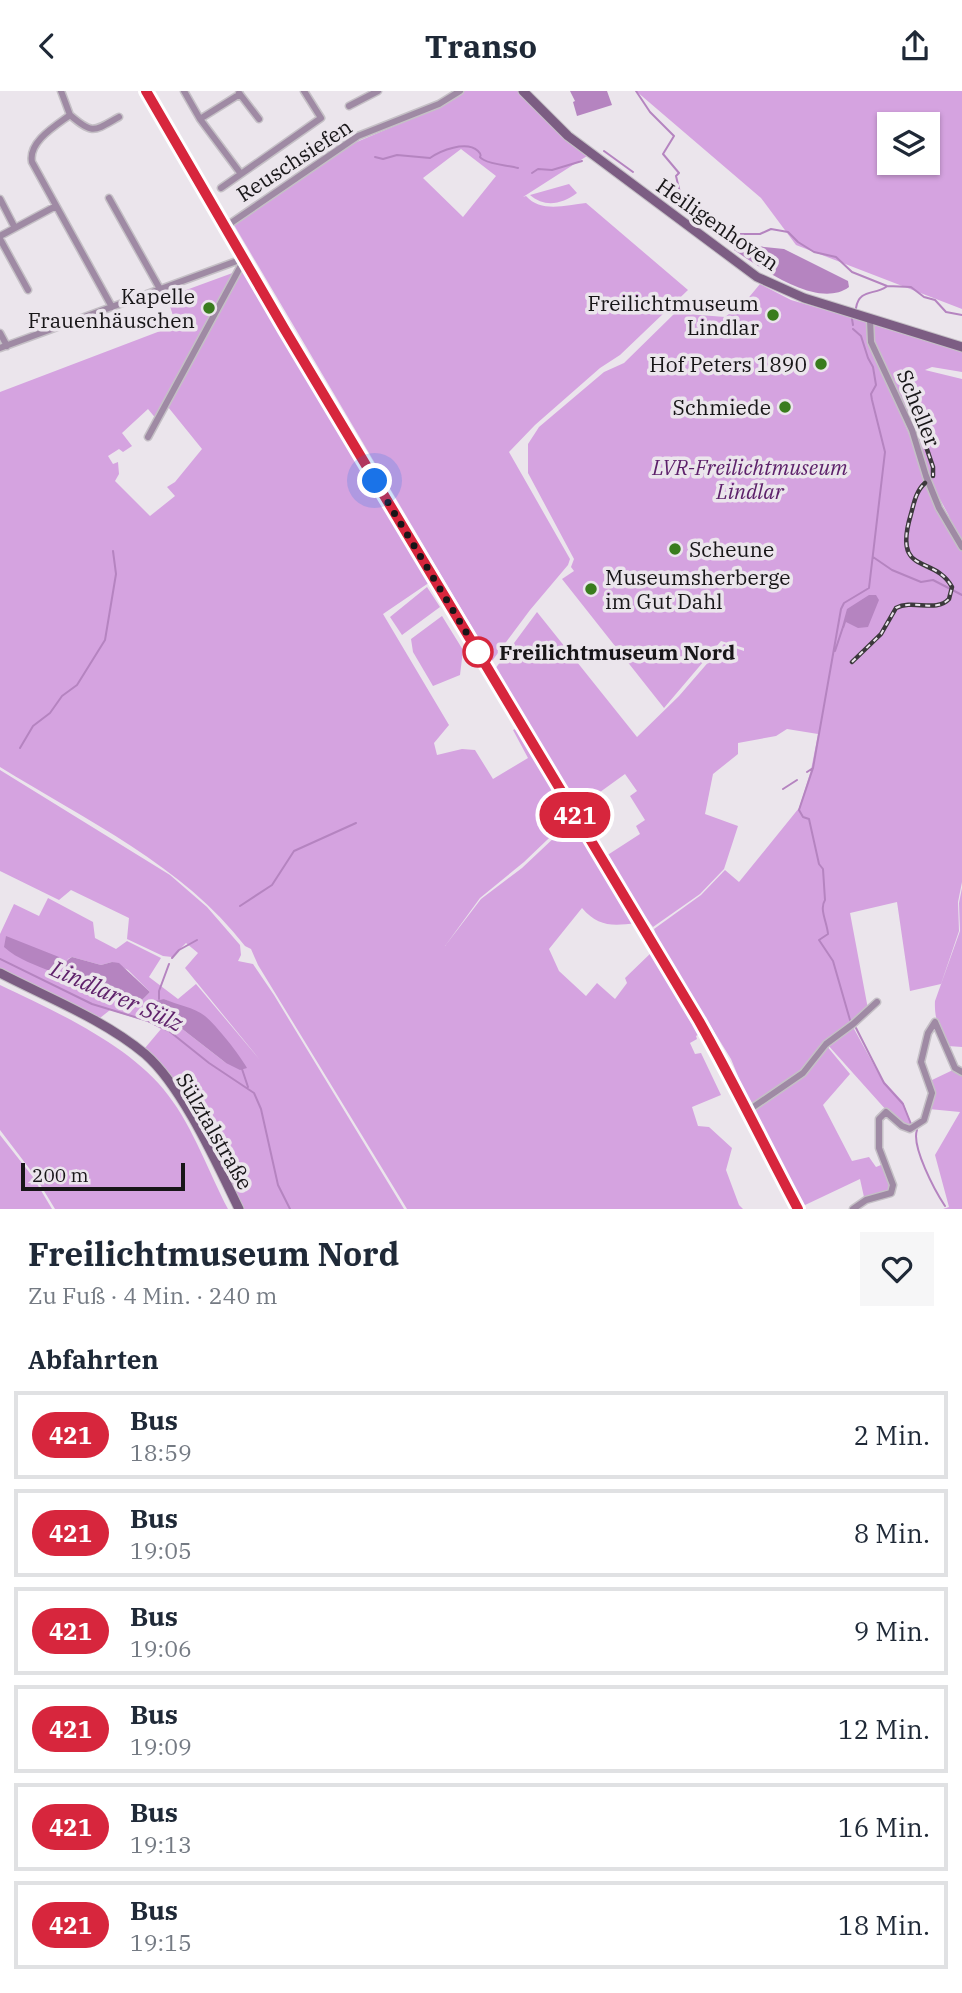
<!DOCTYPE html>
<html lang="de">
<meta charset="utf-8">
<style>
body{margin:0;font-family:"IBM Plex Serif",serif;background:#f6f6f7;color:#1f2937;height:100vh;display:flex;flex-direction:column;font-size:26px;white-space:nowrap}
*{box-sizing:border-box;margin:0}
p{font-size:23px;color:#747a83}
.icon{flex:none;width:38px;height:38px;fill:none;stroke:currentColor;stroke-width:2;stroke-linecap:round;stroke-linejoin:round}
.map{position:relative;height:1118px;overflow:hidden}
.panel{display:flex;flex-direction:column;background:#fff;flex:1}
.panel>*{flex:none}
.badge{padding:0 14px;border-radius:23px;font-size:24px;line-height:46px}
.tools{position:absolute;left:877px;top:21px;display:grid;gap:14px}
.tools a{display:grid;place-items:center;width:63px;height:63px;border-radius:0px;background:#fff;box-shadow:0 2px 5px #0004;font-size:35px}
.scale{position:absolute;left:21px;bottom:18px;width:164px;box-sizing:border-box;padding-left:7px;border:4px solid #181618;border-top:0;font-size:19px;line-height:24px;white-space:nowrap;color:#181618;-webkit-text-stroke:5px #ebe5ec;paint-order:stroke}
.you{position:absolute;width:35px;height:35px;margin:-18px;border:5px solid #fff;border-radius:50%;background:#1a73e8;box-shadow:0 0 0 10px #1a73e833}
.map>.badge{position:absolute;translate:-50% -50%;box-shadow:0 0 0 4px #fff}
h2{padding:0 28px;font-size:26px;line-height:63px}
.round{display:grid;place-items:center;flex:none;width:74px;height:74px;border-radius:0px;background:#f6f6f7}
.head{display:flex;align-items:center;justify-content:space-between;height:119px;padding:0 28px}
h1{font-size:33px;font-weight:800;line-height:52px}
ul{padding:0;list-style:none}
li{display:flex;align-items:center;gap:21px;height:88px;margin:0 14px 10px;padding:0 14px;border:4px solid #e0e1e3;border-radius:0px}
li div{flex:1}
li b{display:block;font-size:26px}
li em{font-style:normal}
li .badge{min-width:77px;font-weight:700;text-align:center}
header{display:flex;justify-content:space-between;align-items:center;height:91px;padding:0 28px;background:#fff;font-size:32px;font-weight:800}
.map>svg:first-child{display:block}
.green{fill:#d5a3e0;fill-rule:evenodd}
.water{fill:#b584c0}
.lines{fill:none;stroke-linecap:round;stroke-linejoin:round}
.stream{stroke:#b584c0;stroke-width:2}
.street-casing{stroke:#c5c0c6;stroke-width:9}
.secondary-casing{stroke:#c5c0c6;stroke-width:11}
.street{stroke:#9f8aa4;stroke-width:6}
.secondary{stroke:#7c5d83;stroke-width:9}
.rail-casing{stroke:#3c393c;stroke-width:4.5}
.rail{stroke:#ebe5ec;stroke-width:2;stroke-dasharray:5;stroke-linecap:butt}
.line-casing{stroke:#fff;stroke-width:16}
.line{stroke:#d7263d;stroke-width:10}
.walk{stroke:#181618;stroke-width:7;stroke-dasharray:0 12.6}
.poi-dot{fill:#397c1d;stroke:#ebe5ec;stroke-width:2.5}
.stop-dot{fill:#fff;stroke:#d7263d;stroke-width:3.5}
.labels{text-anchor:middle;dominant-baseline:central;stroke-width:7;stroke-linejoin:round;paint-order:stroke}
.street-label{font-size:21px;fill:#181618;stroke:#ebe5ec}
.poi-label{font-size:21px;fill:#181618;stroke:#ebe5ec;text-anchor:end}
.park-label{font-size:21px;font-style:italic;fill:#5d216a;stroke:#ebe5ec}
.stop-label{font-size:21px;font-weight:bold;fill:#181618;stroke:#ebe5ec;text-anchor:start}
.water-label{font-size:23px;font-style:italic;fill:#5f226b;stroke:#ebe5ec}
</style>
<header><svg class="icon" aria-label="back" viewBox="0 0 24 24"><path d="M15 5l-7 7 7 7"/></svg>Transo<svg class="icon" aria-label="share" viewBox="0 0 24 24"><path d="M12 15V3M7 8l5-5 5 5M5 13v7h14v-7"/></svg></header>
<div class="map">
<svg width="962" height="1118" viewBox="0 0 962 1118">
<rect width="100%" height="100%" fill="#ebe5ec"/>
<path class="green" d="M464,0H518L565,48L587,65L523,106L526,105C541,122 566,114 586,112L688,199L620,264L600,277L535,334L509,361L570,468L568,474L530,519L492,570L234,134L352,53L446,13ZM461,58L496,85L463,126L423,87Z
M636,0H962V218L796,154L761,107ZM889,33H928V72H889Z
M569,93L577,102C562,113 545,117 530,104Z
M246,179L433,489L383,523L449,634L434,652L437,664L462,658L475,659L493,688L528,667L513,639L517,637L570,727L524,771L480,807L445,855L481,808L522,777L574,728L636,832C613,835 598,836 582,817L549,858L559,880L586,905L597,892L615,908L627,892L625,887L654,859L703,941L696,945L697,948L690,952L695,963L701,962L721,1004L692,1016L698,1035L709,1036L732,1057L726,1079L739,1114L743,1118H407L258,874L251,858L245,855C184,775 84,728 0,676V301L176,234L167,206L238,180L157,329L148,318L122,342L132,355L123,361L119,358L108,365L113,373L118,371L119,383L115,390L150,425L175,405L167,396L175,391L202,358L168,316L242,180Z
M760,193L791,209L867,231V248L914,354L924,388L948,439L962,459V791L958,811L959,840L941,893L910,900L897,811L850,822L868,918L826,954L850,983L823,1014L852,1070L869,1066L876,1076L881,1074L890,1091L888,1100L864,1106L860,1088L803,1115L751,1017L731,968L658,850L654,838L701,804L725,779L739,791L799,717L811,679L818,643L787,638L776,645L738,652V663L713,683L705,723L738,735L724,778L700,803L653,836L634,811L606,765L640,743L636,735L645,729L630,705L637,700L625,683L578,717L495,578L537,521L637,646L679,605L724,553L744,560V557L721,550L664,617L562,488L574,480L571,476L574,468L528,382V353L539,336L604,281L624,272L675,222L725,226L745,211Z
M874,234L962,260V281L932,276L925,279L962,288V453L951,437L949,425L927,384L919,353L873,248Z
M427,496L440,516L402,544L390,526Z
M442,525L463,559L460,584L433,595L413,561L411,548Z
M0,679L170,784L207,816L240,854L241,864L238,870L253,873L274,904L404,1118H244L179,996L145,957L161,938L148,931L110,919L100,927L0,880V843L14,813L39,825L48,807L93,831L95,847L116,858L127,850L161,867L149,886L178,908L196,893L260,969L185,877L198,862L186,852L172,866L163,865L127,848L129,827L71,799L59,809L0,780ZM72,866L101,874L112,871L128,879L150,901L138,913L63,879L68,868ZM164,908L180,916L226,972L172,930L153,920Z
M962,797V956L948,955C940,939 934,929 935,910L960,840L959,812Z
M0,894C55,920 132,955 168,1004C193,1036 209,1082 228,1118H55L35,1085L0,1039Z
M853,936L881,987L903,1011L912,1036L903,1034L887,1020L827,953Z
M955,978L962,982V1118H943L949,1116L935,1064L960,1021L929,1018L933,1003L932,989Z
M0,1044L33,1086L52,1118H0Z"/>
<path class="water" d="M570,0H607L612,14L577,25L573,11L575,10Z
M737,153L784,158L848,190L849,196C818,219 761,177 734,159Z
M869,504H876L879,509L868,536L858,537L846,531L844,537L842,536L847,518Z
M6,845L59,866L60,872L53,881C37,875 17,868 4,856Z
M72,866L101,874L112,871L119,872L150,901L138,913L132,916L65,887C63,878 64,870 72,866Z
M164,908C177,914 194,916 205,925C216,934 240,964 247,977L240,979L226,972L172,930L153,920L151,911Z"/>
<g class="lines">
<path class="stream" d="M636,0L650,21L674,45L663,63L679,82L676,85L681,106L686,112L704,123L713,135L723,143H760L771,138L788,141L798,151L814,161L836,166L852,181L887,195L911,196L924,206L935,209L946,221L962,224
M604,60L633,81
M375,66L383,68L397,64L430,67C440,60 466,49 478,60C485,67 475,64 484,69C493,74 508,74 518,77
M532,82L538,78L552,79L582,70
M661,97L675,109L683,111
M856,217C859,198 874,204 886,196
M852,228L853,234
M873,466L892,479L921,491L933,489L962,504
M835,560L843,536
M20,657L33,635L50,622L62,605L77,594L105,549L116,483L113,460
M813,677L799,719L803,726L809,728L819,773L823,778L825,809C819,818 827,831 828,843L819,849L833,870L850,929
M807,681L813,677L841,518L844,512L869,497L885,361L872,309L871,303L876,294L873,276L868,267L861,245L853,238
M783,698L797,689
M240,815L272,794L294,760L356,732
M172,867L179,859L197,849
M0,868L92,913L148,930L169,940L209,972L254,1002L261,1018L278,1094L290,1118
M159,908V900L169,873
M856,937L884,992L903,1013L911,1033
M242,978L248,996
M917,1039C911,1055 935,1100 945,1115"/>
<g class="street-casing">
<path id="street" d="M61,0L70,24C55,35 28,51 32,71L112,216
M184,0L200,28L241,83L321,27L304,0
M239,2L259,28
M349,15L378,0
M70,24C93,44 94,40 119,26
M200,28L240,3
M221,97L241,83
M109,107L160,198
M0,108L15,137
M225,136L358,45L439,13L460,0
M0,145L56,115
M0,148L28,199
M870,228L871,251L912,339L926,385L939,417L962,456
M0,242L7,255
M0,257L245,167
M148,346L244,169
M746,1021L803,982L826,953L853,933L877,911
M853,1118L866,1109L891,1102L893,1094L879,1057V1028L886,1021L902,1035L910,1038L924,1029L932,1002L921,971L928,942L935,931L955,977L962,981"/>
</g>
<g class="secondary-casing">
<path id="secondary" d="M146,0L285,239L699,930C734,991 765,1056 798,1118
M523,0L568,45L757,186L804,207L962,256
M0,882C48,907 103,928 145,963C182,995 217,1073 239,1118"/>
</g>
<use href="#street" class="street"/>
<use href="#secondary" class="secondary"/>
<g class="rail-casing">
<path id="rail" d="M912,295L915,323L933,376V385
M852,571L881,543L896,517C913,508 936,522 949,508L952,496C934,463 892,486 911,423C914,412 916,400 925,392"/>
</g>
<use href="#rail" class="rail"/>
</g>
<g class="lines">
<g class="line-casing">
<path id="line" d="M146,0L285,239L699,930C734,992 765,1056 798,1118"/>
</g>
<use href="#line" class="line"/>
<path class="walk" d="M375,390L478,561"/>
</g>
<g class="poi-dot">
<circle cx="209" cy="217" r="7"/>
<circle cx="773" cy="224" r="7"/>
<circle cx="821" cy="273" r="7"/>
<circle cx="785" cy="316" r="7"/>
<circle cx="675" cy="458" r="7"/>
<circle cx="591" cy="498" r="7"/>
</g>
<circle class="stop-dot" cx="478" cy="561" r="14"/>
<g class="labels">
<g class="street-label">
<text transform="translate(294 69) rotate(-33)">Reuschsiefen</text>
<text transform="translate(718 133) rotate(35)">Heiligenhoven</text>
<text transform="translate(919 317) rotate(68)">Scheller</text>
<text transform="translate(215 1040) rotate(60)">Sülztalstraße</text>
</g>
<g class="poi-label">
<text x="195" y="205">Kapelle<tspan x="195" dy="24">Frauenhäuschen</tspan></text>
<text x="759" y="212">Freilichtmuseum<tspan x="759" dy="24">Lindlar</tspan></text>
<text x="807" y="273">Hof Peters 1890</text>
<text x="771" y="316">Schmiede</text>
<text x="689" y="458" text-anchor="start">Scheune</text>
<text x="605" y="486" text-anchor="start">Museumsherberge<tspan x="605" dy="24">im Gut Dahl</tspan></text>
</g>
<g class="park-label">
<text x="750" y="376">LVR-Freilichtmuseum<tspan x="750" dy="24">Lindlar</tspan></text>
</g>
<g class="stop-label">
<text x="499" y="561">Freilichtmuseum Nord</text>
</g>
<g class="water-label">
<text transform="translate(117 904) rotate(24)">Lindlarer Sülz</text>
</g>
</g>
</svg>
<div class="tools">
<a><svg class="icon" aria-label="layers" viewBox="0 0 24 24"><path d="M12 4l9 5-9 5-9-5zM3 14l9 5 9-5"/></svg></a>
</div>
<div class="scale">200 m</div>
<div class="you" style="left:375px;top:390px"></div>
<b class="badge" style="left:575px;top:724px;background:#d7263d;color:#fff">421</b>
</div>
<section class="panel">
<div class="head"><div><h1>Freilichtmuseum Nord</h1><p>Zu Fuß · 4 Min. · 240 m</p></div><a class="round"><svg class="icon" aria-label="heart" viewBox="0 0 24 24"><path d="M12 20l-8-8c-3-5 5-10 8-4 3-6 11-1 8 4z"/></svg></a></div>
<h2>Abfahrten</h2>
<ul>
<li><span class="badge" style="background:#d7263d;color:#fff">421</span><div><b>Bus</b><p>18:59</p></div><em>2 Min.</em></li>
<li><span class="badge" style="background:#d7263d;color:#fff">421</span><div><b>Bus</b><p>19:05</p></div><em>8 Min.</em></li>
<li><span class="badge" style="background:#d7263d;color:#fff">421</span><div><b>Bus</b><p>19:06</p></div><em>9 Min.</em></li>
<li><span class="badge" style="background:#d7263d;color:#fff">421</span><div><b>Bus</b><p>19:09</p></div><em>12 Min.</em></li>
<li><span class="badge" style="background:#d7263d;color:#fff">421</span><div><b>Bus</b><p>19:13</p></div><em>16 Min.</em></li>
<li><span class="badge" style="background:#d7263d;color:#fff">421</span><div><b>Bus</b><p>19:15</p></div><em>18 Min.</em></li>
</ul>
</section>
